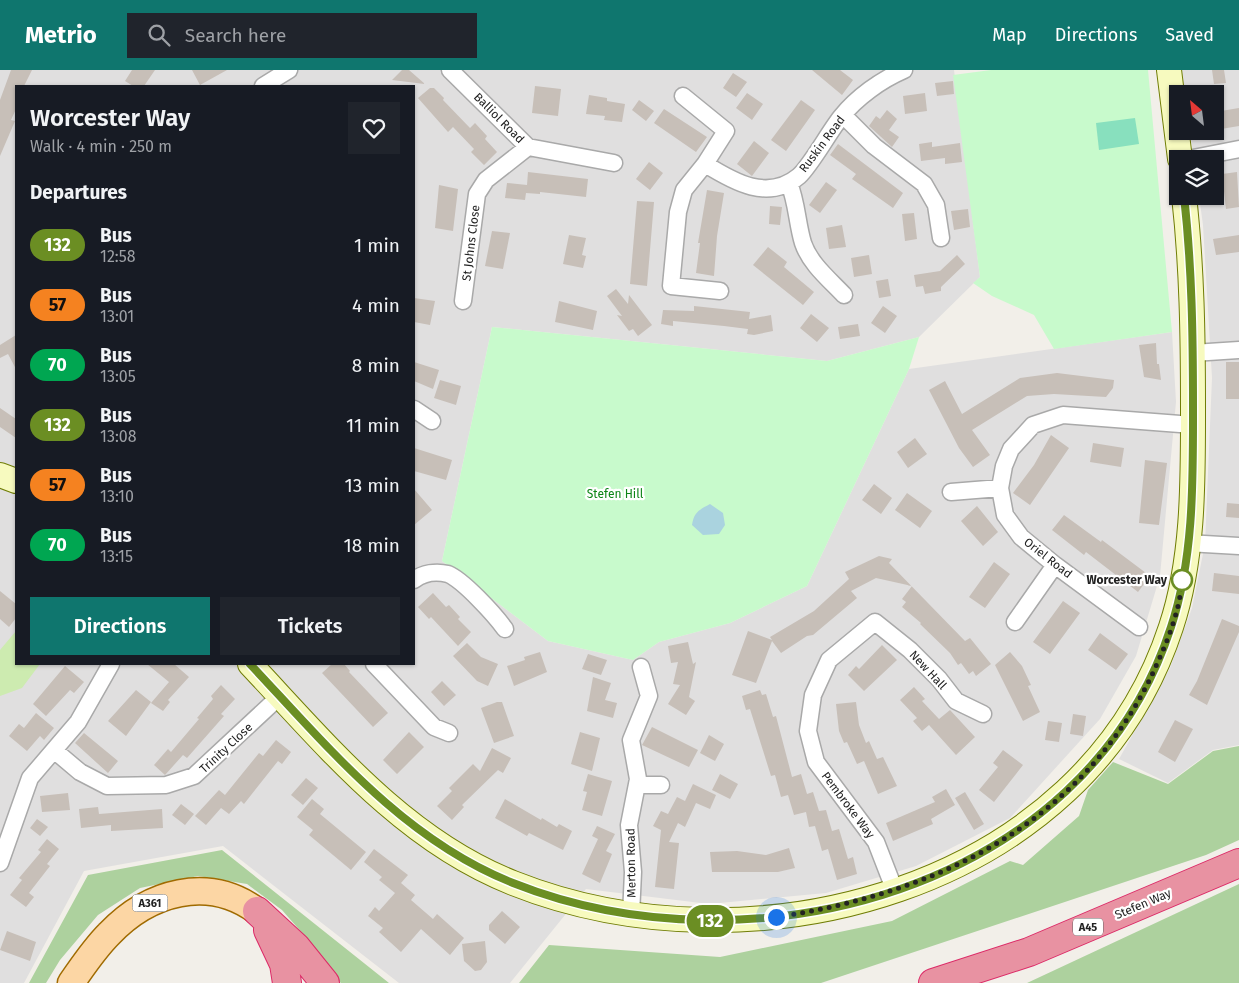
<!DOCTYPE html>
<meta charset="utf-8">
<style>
body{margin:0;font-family:"Fira Sans",sans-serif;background:#20242c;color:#f1f3f6;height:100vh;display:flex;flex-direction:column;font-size:19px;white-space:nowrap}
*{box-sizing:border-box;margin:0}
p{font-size:16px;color:#9ea1a6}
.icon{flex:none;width:28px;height:28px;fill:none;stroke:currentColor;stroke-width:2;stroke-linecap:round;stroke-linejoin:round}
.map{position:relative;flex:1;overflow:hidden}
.sheet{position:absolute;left:15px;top:15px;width:400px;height:580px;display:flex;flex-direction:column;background:#171b24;border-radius:0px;box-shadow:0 1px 4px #0004}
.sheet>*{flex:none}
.badge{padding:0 10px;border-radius:16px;font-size:18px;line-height:32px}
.needle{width:32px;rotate:332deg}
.buttons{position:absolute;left:1169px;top:15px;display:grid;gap:10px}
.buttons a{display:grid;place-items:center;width:55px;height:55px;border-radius:0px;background:#171b24;box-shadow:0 1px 4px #0004;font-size:25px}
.you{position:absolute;width:25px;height:25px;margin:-12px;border:4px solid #fff;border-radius:50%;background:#1a73e8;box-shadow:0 0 0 8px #1a73e833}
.map>.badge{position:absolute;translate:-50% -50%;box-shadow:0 0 0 2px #fff}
h2{padding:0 15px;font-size:19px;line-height:45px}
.round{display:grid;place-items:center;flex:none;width:52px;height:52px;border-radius:0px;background:#20242c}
.overview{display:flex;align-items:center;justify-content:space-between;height:85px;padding:0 15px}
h1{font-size:24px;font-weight:600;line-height:38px}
.primary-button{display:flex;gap:10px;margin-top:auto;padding:10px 15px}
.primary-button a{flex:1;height:58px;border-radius:0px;background:#0f766e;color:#fff;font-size:20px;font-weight:600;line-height:58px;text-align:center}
.primary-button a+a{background:#20242c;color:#f1f3f6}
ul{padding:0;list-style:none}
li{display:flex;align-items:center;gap:15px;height:60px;padding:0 15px}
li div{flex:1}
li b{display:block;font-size:19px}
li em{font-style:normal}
li .badge{min-width:55px;font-weight:700;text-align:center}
header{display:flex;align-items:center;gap:30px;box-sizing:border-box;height:70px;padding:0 25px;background:#0f766e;color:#fff}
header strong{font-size:24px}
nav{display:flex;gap:28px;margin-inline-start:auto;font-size:18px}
.search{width:350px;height:45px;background:#20242c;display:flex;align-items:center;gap:12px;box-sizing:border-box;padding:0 18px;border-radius:0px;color:#9ea1a6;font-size:19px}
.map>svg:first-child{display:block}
.residential{fill:#e0dfdf;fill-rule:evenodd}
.grass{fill:#cdebb0}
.forest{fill:#add19e}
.park{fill:#c8facc}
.pitch{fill:#88e0be}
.water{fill:#aad3df}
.building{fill:#c7bfb8}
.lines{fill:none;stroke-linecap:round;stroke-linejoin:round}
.street-casing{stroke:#a9a9a9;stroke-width:19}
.secondary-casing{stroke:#707d05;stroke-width:26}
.primary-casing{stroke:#a06b00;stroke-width:29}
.highway-casing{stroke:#dc2a67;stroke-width:30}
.street{stroke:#fff;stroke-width:16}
.secondary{stroke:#f7fabf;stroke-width:24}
.primary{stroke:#fcd6a4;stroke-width:26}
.highway{stroke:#e892a2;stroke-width:28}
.line-casing{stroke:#fff;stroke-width:11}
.line{stroke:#6b8e23;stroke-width:8}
.walk{stroke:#222;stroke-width:5;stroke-dasharray:0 9}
.stop-dot{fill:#fff;stroke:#6b8e23;stroke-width:2.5}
.labels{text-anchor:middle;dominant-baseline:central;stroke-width:4.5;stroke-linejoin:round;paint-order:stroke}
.shield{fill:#fff;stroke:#646464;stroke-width:1}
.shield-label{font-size:11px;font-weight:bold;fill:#222}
.street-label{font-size:12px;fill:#222;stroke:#fff}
.park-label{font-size:12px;fill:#0c8416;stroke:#fff}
.stop-label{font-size:12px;font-weight:bold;fill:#222;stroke:#fff;text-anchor:end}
</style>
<header>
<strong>Metrio</strong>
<div class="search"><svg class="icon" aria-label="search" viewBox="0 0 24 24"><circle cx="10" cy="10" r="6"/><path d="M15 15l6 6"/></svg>Search here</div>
<nav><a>Map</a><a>Directions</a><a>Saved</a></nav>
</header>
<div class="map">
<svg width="1239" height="913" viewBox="0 0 1239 913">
<rect width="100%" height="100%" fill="#f2efe9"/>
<path class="residential" d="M0,0H954L980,207L919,267L827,291L492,257L442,491L548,571L633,590L659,572L730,553L807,516L909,299L1172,262L1176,332L1160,506L1136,586L1100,649L1010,748L916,796L826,823L709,834L586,819L510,913H399L223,776L84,801L24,913H0ZM16,16H414V594H16Z
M1181,0H1239V675L1213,680L1168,713L1119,689L1170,598L1192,538L1205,474L1212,308L1203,155L1199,126H1215V89H1194L1190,61H1215V24H1184Z"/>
<path class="grass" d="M16,561V594H40L22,618L0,626V580Z"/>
<path class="forest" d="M1239,676V770L1206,785L821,913H519L549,875L720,887L892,851L1010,791L1023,795L1079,746L1088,720L1113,692L1168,714L1213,681Z
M222,780L389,913H341L331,905L310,872L282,840L247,814L198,806L140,818L98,845L60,890L46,913H29L88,805Z
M1239,814V913H1027Z"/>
<path class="park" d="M991,0H1148L1172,262L1054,279L1034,245L992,226L973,213L980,207L953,5Z
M492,257L827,291L919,267L909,299L807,516L730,553L659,572L633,590L548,571L442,491Z"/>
<path class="pitch" d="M1135,48L1139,74L1099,80L1096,53Z"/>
<path class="water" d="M710,434L723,443L725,455L719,464L703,465L692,455C694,442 699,440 710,434Z"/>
<path class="building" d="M11,0H32L24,16H16V39L11,50L15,51L0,86V30Z
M132,0H155L144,16H133L125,11Z
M192,0H227L200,15Z
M402,0H409L425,14L392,10Z
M812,0H840L853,10L842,25Z
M1212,0H1224L1226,13L1214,14Z
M733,3L747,12L736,27L723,18Z
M953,11L954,24L937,26L935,13Z
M535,16L561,19L558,46L532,43Z
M430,18H434L444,28L443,30L470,58L475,53L487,66L485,69L497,82L484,95L471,82L474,79L453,57L448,62L418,28Z
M747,23L763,34L752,50L736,38Z
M925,23L927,41L905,44L903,26Z
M589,25L607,28V31L625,34L622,52L604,50L605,46L586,44Z
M639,30L654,41L646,51L632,40Z
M801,30L815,40L786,81L771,70Z
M1239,38V56L1215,60V42Z
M664,39L707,67L696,82L654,53Z
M887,40L897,49L889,60L899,67L892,77L869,56L876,46L880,49Z
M754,71L769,83L752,106L737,94Z
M932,72V77L960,73L962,92L945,94V88L921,91L919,74Z
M838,74L903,123L893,138L852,109L856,104L830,85Z
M649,92L663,103L650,120L636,109Z
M528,102L588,109L586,127L540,122V124L526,123L525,130L505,128L507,113L527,115Z
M1237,102L1239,137L1226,139L1222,104Z
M826,112L837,120L820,143L809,135Z
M439,115L458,119L453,161L435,158Z
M707,120L724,123L717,166L714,206L696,203L700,173H698Z
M637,131L654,132L647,216L630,214Z
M770,136L782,137L780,155L769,154Z
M968,139L970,157L954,160L951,141Z
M914,143L917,169L905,171L902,144Z
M842,155L846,177L829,179L826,158Z
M492,161L510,163L503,199L485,196Z
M569,165L586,168L582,185L586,186L583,198L563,194Z
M1239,165V182L1216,185L1213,169Z
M768,177L787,192L784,197L814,222L803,235L753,195Z
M869,185L872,204L854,207L851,188Z
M957,185L965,194L941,217V221L925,224L923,216L916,217L914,205L940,201Z
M888,209L891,226L879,228L876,211Z
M616,219L628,234L629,225L652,255L638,266L633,259L629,261L617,245L622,246L607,226Z
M414,228L435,231L430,255L414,252Z
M559,231L597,241L593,260L555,252Z
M694,236L750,242L749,249L771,245L773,261L754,265L747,264L748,259L724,256L673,251V256L661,254L663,240L694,241Z
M883,236L897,246L885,263L871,253Z
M811,244L829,258L817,272L800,258Z
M858,254L860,266L840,269L838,257Z
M16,265V299L8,284L0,288V275Z
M1156,273L1157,294H1159L1161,310L1144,307L1139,275Z
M414,292L439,300L433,319L414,311Z
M1226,292H1239V329H1226Z
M1057,303L1114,310L1113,318L1106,327L1054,324L1027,326L972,360L990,385L973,397L959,378L929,320L945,311L962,344L1020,308Z
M440,310L461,316L456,335L434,328Z
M0,338L16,349V368L0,357Z
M1051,365L1069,378L1030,435L1013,423L1034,395Z
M915,368L927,384L908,398L897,382Z
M1093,373L1124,378L1121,397L1090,392Z
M414,378L452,390L446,410L414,401Z
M1145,390L1167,393L1159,455L1139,453Z
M874,414L892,428L881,444L862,430Z
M414,419L432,440L414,455Z
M907,423L932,441L920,458L895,440Z
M1227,433L1239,434V448L1226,447Z
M977,436L998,462L983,476L961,451Z
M1064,445L1101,472L1102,470L1150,506L1138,522L1086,482L1084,485L1052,460Z
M879,486L892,489L889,493L965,571L970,568L991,594L976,606L973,601L969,604L961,593L958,595L950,583L920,554L921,553L902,537L906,532L902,529L912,516L876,508L851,521L857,528L813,565L807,566L781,583L772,571L756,613L732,605L748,561L772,570L770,567L814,541L849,509L845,502Z
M994,492L1010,504L985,538L969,527Z
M1214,503L1239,506V524L1212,521Z
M0,521L16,534V548L9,557L0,549Z
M433,523L446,537L449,535L460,547L458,549L471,562L458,576L431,547L429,549L418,537Z
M1063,531L1080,543L1050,584L1033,572Z
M1222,549L1239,556V562L1207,635L1189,625L1197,611Z
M1100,563L1128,584L1116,600L1088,580Z
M688,572L693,594L696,592L689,627L695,631L686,645L668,634L680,615L673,614L678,592L671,593L668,576Z
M467,573L481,587L498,594L488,616L477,611L453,586Z
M882,575L897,590L864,621L848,605L856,596L859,599L862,596Z
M540,582L547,602L514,616L507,596L525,590L524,587Z
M1010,582L1022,596L1031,615L1028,616L1040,642L1023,651L995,595Z
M588,584L607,590L601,605L582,599Z
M147,594H174L189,607L168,630L170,632L163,641L151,633L169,612Z
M332,594H344L350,601L349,602L388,643L373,657L322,603Z
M65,596L84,612L74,623L70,620L46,646L33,634Z
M593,607L611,613L605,630L617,633L613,648L587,641Z
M442,611L456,625L444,636L431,622Z
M221,615L235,629L221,644L224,646L187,688L183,685L165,705L154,695L168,679L171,682L199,649L197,648L213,629L211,626Z
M914,617L925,629L922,631L939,649L950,640L975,667L956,685L929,655L922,661L913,651L917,648L900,630Z
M136,620L151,632L126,666L108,651Z
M760,620L762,625L766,624L773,647L776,646L792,707L801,704L807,724L813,722L819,741L826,740L832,761L839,759L848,789L853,787L857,804L837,810L828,779L822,781L815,756L809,757L806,742L794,745L788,725L781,727L775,705L771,706L750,639L746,640L742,626Z
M497,632H502L514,666L494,673L481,638Z
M856,632L859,655L866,673L869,671L877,689L883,687L897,716L878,724L864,691L857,694L847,672L844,673L839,661L836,634Z
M36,643L54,658L44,670L40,666L27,681L9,666L19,654L24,658Z
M1073,644L1086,646L1083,666L1070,664Z
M1175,650L1193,659L1175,692L1158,682Z
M1048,651L1062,653L1059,672L1045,670Z
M652,657L698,680L689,697L642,675Z
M409,662L424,677L397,704L383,690Z
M580,662L600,668L592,701L571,694Z
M84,663L118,691L108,703L75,673Z
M709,665L724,674L715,691L700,683Z
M276,670L291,682L282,694L278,691L244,734L241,731L229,744L221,738L206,755L195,746L219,720L225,725L259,683L263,686Z
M492,678L511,688L503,703L498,700L462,735L464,737L452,750L437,736L452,721L449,718L473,694L480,701Z
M1003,680L1023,695L994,732L979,720L998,697L993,693Z
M588,704L612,711L602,746L582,740L587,722L583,721Z
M720,704L738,714L730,729L712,720Z
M306,708L318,718L303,735L291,725Z
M693,714L716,725L710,739L696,733L685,757L678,753L669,772L679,773L674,819L655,817L661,760L653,756L661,741L668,744L677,727L685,731Z
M946,719L955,735L931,749L933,754L893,771L886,753L935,732L932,727Z
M965,722L984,754L974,760L955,728Z
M68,723L70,740L42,742L40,726Z
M312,729L324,739L320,744L366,782L351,800L309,765L313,760L297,747Z
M505,729L541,750L542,748L557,757L559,754L572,761L563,780L529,763L527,766L495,748Z
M181,734L194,744L185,755L172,745Z
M98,737L99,744L162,739L163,758L111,761V755L81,758L79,739Z
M37,749L48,757L40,766L30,758Z
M597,756L615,764L606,781L612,784L600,813L582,804L598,769L592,766Z
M47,769L59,779L47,794L50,796L29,823L34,827L26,837L10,825L22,810L19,808L41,782L38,780Z
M789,778L795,798L778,802H712L710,782L737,781L766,785Z
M374,779L408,805L401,813L415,825L411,830L433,849L437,844L464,868L450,885L421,859L401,882L379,862L383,858L368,846L375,837L379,841L395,823L379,810L382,807L364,792Z
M502,841L520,857L505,874L489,860V855Z
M7,861L36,872L30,891L0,880Z
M485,871L487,892L481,900L475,901L464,891L462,874Z"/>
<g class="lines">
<g class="street-casing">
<path id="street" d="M450,0L528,77L614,93
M263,16L289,0
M683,26L726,61L705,94L684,120L678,142L671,216L720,221
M843,45L874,76L924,114L936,135L941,168
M1188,89L1239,79
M705,94C734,112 768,132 799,106C811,95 829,62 841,47C857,27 881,10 904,0
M789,113C797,133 797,153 803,173C810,194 830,210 844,225
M463,231L477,124L486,110L528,77
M1193,283L1239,280
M414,339L432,351
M951,422L1000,418
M1187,473L1239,476
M414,510C423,503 436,501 448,504C463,510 495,545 505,559
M1015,552L1055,495
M1139,557L1055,495L1021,467L1005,445L1000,418L1004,396L1011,379L1033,355L1063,345L1193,355
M374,594L434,657L449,663
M55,681L80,702L107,716L166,715L194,706L280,626
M637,715H661
M0,793L30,708L78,652L111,594
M895,821L876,772L816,692L808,661L813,625L829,590L875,552L910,580L939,609L956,631L983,644
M631,845L633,802L629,755L638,709L631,670L649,626L641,597"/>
</g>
<g class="secondary-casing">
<path id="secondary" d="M1169,0L1180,89
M0,405L16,411
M250,594C328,677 404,770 513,813C752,908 1085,820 1171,557C1194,488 1193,410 1193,338C1193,267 1192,197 1184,126"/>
</g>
<g class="primary-casing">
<path id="primary" d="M71,913C83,896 94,879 109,864C149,822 208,805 257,841"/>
</g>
<g class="highway-casing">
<path id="highway" d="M257,841L296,877L325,913
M268,860L284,894L287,913
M933,913L1029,882L1239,793"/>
</g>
<use href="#street" class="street"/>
<use href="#secondary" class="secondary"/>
<use href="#primary" class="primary"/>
<use href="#highway" class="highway"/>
</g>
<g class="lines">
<g class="line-casing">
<path id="line" d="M250,594C328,677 404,770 513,813C752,908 1086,820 1171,557C1194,488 1193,410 1193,338C1193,267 1192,197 1184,126"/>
</g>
<use href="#line" class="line"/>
<path class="walk" d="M776,847C934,824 1078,756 1151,607C1165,577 1180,543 1182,510"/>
</g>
<circle class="stop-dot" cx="1182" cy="510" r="10"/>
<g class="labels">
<g class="shield">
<rect x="132.5" y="824.5" width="35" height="17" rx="4"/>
<rect x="1073" y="848.5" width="30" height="17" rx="4"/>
</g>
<g class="shield-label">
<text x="150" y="833">A361</text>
<text x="1088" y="857">A45</text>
</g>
<g class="street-label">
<text transform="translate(499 48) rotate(45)">Balliol Road</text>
<text transform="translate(822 74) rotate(-53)">Ruskin Road</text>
<text transform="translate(471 173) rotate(-83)">St Johns Close</text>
<text transform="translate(1048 488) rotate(38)">Oriel Road</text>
<text transform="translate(928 600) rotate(47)">New Hall</text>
<text transform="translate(226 678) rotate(-43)">Trinity Close</text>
<text transform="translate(848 735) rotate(53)">Pembroke Way</text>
<text transform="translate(631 793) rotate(-91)">Merton Road</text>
<text transform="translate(1143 834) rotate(-23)">Stefen Way</text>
</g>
<g class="park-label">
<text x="615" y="424">Stefen Hill</text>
</g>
<g class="stop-label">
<text x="1167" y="510">Worcester Way</text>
</g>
</g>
</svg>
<div class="buttons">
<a><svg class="needle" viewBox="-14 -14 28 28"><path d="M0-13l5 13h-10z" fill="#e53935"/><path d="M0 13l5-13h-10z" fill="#9ea1a6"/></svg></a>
<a><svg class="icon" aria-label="layers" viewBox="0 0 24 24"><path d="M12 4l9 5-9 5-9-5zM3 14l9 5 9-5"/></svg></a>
</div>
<div class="you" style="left:776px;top:847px"></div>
<b class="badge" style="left:710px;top:851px;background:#6b8e23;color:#fff">132</b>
<section class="sheet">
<div class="overview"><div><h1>Worcester Way</h1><p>Walk · 4 min · 250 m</p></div><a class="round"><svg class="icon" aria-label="heart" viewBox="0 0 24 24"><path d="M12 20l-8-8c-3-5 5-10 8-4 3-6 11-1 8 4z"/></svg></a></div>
<h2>Departures</h2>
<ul>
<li><span class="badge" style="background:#6b8e23;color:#fff">132</span><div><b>Bus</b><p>12:58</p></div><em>1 min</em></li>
<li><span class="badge" style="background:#f58220;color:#111">57</span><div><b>Bus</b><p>13:01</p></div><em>4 min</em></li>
<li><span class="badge" style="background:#00a651;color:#fff">70</span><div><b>Bus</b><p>13:05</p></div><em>8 min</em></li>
<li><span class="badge" style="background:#6b8e23;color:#fff">132</span><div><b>Bus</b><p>13:08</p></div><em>11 min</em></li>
<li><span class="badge" style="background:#f58220;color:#111">57</span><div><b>Bus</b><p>13:10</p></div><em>13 min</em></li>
<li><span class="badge" style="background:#00a651;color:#fff">70</span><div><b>Bus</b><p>13:15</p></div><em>18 min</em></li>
</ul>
<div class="primary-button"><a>Directions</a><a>Tickets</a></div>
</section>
</div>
